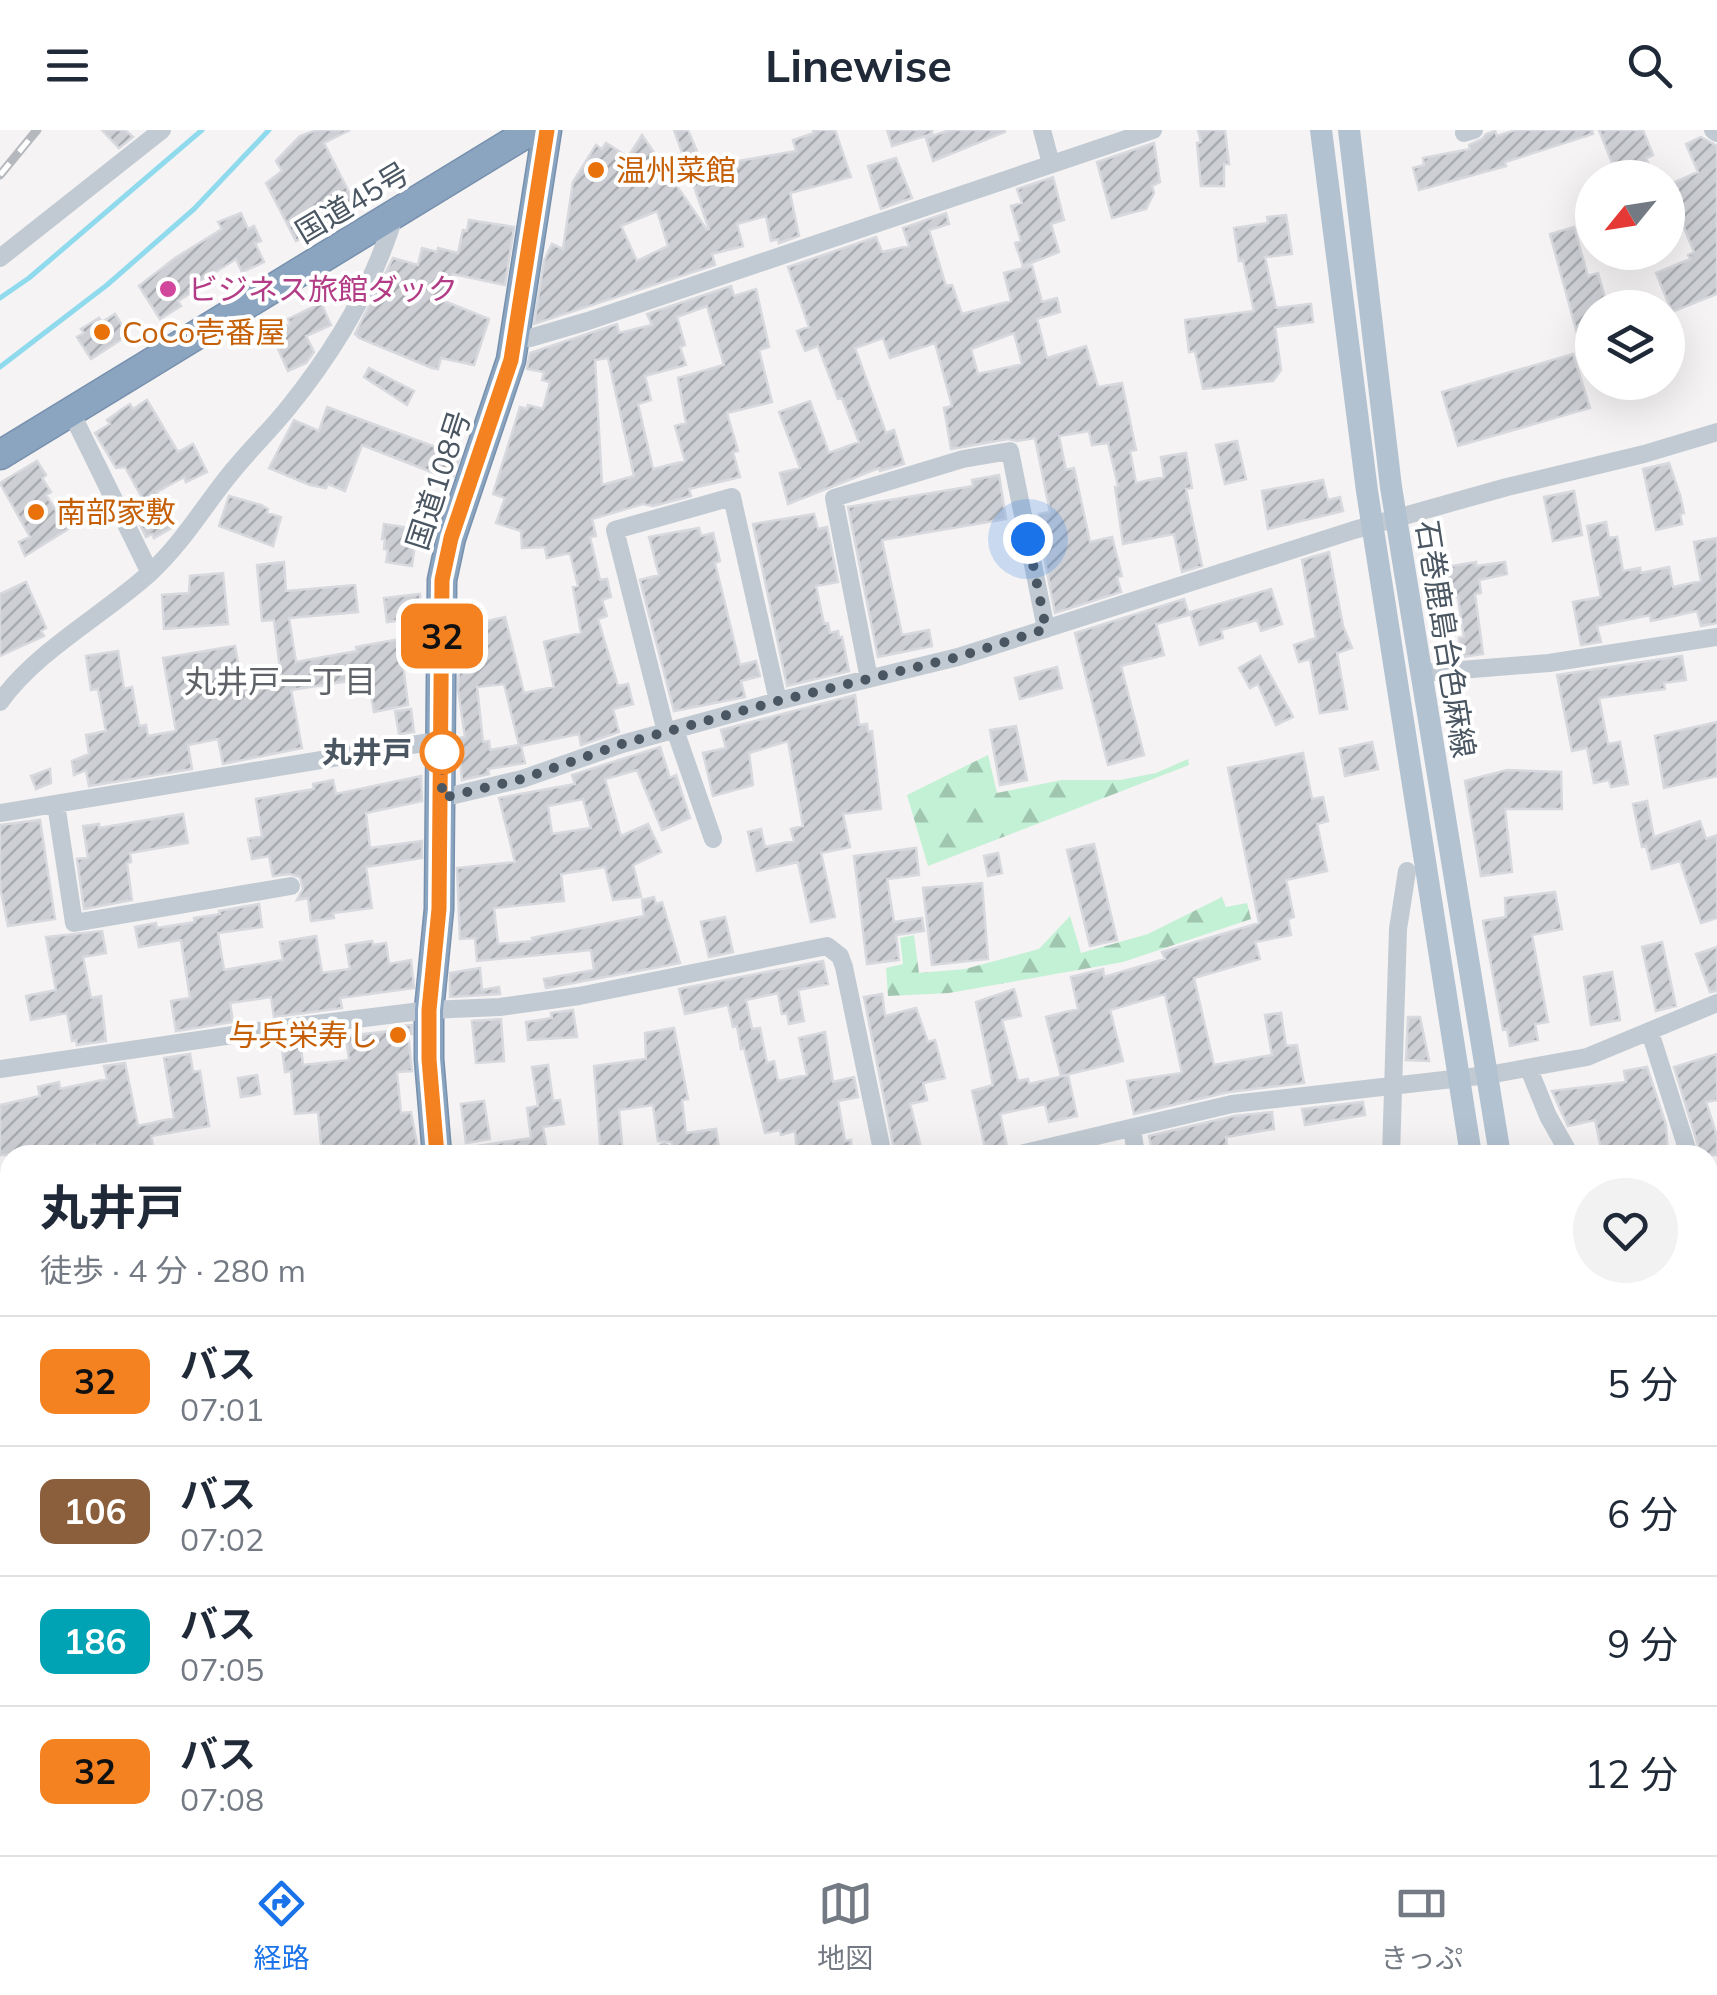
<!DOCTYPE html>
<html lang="ja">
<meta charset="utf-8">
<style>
body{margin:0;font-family:Mulish,"Noto Sans JP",sans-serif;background:#f2f2f3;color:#1f2937;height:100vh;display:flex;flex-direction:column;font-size:38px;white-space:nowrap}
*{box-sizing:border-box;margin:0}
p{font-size:32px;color:#747a83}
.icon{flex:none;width:55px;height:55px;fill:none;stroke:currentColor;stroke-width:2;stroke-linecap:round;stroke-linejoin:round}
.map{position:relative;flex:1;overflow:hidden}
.panel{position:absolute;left:0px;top:1015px;width:1718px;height:710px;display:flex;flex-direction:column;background:#fff;border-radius:30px 30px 0 0;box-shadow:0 10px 40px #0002}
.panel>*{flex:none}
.badge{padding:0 20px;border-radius:15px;font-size:35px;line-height:65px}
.needle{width:65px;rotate:240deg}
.buttons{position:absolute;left:1575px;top:30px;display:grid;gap:20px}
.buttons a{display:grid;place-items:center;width:110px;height:110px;border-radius:50%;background:#fff;box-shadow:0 10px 40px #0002;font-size:50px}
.you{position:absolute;width:50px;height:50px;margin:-25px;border:8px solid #fff;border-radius:50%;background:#1a73e8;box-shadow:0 0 0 15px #1a73e833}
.map>.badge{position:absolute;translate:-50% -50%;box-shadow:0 0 0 5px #fff}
.round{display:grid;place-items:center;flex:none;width:105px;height:105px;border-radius:52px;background:#f2f2f3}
.summary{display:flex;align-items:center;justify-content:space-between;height:170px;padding:0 40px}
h1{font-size:48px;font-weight:700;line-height:75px}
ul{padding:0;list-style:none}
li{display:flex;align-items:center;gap:30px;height:130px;padding:0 40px;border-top:2px solid #e0e1e3}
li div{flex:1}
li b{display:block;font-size:38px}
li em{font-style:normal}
li .badge{min-width:110px;font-weight:700;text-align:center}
header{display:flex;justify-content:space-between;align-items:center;height:130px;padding:0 40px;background:#fff;font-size:45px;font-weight:700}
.tab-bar{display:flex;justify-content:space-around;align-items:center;height:140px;border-top:2px solid #e0e1e3;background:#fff;font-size:28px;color:#747a83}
.tab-bar a{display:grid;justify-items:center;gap:5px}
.tab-bar .active{color:#1a73e8}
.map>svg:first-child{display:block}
.education{fill:#e6e4e5}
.forest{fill:url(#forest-firs)}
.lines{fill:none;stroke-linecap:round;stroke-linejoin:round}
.stream{stroke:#90daee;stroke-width:5}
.building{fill:url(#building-hatch);stroke:#d7d9de;stroke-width:2.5;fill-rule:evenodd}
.highway-casing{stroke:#7690ad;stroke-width:31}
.minor{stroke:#c1cad2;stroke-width:18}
.major{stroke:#b3c2d1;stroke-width:22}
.highway{stroke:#8ba5c1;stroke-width:28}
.rail-casing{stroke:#b5b8bd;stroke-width:9}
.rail{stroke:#fff;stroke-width:5;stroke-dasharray:15;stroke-linecap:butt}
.line-casing{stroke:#fff;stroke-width:22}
.line{stroke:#f58220;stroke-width:15}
.walk{stroke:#4a5661;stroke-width:10;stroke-dasharray:0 18}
.food-dot{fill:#e8710a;stroke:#fff;stroke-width:4}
.hotel-dot{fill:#d1479c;stroke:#fff;stroke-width:4}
.stop-dot{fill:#fff;stroke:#f58220;stroke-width:5}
.labels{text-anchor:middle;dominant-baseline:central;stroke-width:8;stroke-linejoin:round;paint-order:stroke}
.food-label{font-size:30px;fill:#c56008;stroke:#fff;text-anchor:start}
.street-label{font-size:30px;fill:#4a5661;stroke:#fff}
.hotel-label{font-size:30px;fill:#b23c85;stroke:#fff;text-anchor:start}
.stop-label{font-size:30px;font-weight:bold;fill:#4a5661;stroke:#fff;text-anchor:end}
.neighbourhood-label{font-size:32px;fill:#5f6368;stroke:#fff}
</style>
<header><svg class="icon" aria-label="menu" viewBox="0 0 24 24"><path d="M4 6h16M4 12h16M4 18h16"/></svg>Linewise<svg class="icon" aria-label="search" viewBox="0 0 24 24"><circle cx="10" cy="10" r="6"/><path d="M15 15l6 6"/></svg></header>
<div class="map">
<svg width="1717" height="1725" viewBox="0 0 1717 1725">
<defs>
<pattern id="forest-firs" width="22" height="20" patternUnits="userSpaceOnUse" patternTransform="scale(2.5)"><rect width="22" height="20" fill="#c3f1d5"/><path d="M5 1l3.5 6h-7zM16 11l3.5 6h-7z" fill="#a0c6b0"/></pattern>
<pattern id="building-hatch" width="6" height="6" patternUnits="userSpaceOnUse" patternTransform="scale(2.5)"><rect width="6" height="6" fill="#cdcfd5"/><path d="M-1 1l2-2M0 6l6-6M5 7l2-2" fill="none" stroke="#a8abb0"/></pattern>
</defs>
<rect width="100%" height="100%" fill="#f5f3f3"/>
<path class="education" d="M644,1715H963L965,1725H645Z"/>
<path class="forest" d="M988,625L997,663L1062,650H1120L1156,643L1188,629L1189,635L928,736L907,665Z
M1222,767L1226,777L1247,773L1251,789L1123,832L949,863L888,866L886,838L903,834L900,808L914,805L919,843L965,839L1039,819L1070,786L1081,823L1148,804Z"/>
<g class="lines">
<path class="stream" d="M0,168L29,148L202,0
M0,237L107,155L194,79L269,0"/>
</g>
<path class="building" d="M102,0H125L133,7L119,18Z
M317,0H350L324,13L357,78L296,111L266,53L282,41L276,31L289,17L300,6Z
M674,0H688L703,36L707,33L711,43L739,31L796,21L793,10L814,3L813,0H835L851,47L790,63L799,106L779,113L778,109L771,111L766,86L737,94L743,116L712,124L715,135L534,194L544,131L552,114L563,119L573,52L596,15L602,19L606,13L628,27L642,5L707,100L709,99ZM657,81L668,116L637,131L621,96Z
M887,0H932V4L892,16Z
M950,0H1005V2L933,31L926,8Z
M1198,0H1225L1229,34H1224V56H1201L1197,13L1201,12Z
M1516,0H1592L1593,4L1505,32L1506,36L1419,60L1413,38L1424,35L1423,28L1470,19L1469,15L1482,9L1486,4L1495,1L1497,6Z
M1599,0H1643L1653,25L1646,28L1654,48H1618Z
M1701,7L1717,16V164L1672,182L1656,143L1690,129L1688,125L1694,122L1678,83L1668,88V55L1698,42L1686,14Z
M1154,13L1160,52L1152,56L1154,63L1146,79L1112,88L1097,32Z
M896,28L912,68L881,79L868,36Z
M1053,47L1064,90L1051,94L1059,122L1023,136L1015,113L1021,111L1011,76L1022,73L1017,59Z
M241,83L248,99L254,96L261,111L255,113L264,132L242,142L236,129L189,159L192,162L178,171L181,176L160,189L139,156L175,128L222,99L218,92Z
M946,83L949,94L929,100L946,156L952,155L962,184L1011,171L1004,143L1032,136L1042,172L1057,168L1060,182L1037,189L1047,228L1086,216L1098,257L1122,253L1136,320L1130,321L1136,353L1164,347L1161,327L1186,323L1192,358L1186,359L1202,436L1182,442L1174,404L1123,414L1115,357L1118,356L1108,313L1092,315L1089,301L1059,306L1066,340L1074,338L1090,412L1112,407L1122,446L1117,447L1121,462L1055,483L1042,416L1046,415L1039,384L1050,382L1035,308L1017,311L1008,309L951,319L944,278L952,276L935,213L890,228L883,208L855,218L886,303L894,300L904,334L880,341L879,338L788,374L780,343L800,338L779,282L810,271L829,323L859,312L842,268L838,269L818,216L805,221L797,201L809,197L788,137L876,107L882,122L909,116L903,98ZM1014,203L1022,234L978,244L971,219Z
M1286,85L1292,124L1265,127L1276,178L1311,174L1313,192L1275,197L1281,240L1273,251L1203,259L1195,221L1189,222L1185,190L1254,181L1243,130L1239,131L1234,98L1268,93L1267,87Z
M469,90L514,97L505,155L453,144L444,171L489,189L474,235L441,228L438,239L432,238L359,208L355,204L393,128L418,135L422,118L437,122L438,118L458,123L463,100L467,101Z
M1574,97L1588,146L1598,143L1608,178H1592V203L1578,207L1550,104Z
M731,156L734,166L756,159L769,217L759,220L772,272L727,283L738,321L733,322L740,347L689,359L691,366L653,376L643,374L592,389L596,406L590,407L600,450L607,449L611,467L602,470L607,486L598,489L618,556L628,554L633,574L613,579L619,602L581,615L579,604L521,616L525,633L488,639L489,644L462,650L458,608L465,607L458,559L459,541L462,540L459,494H474L505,487L524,563L554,557L544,512L581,503L573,457L578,456L570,423L547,428L545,417L522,418L521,401L496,393L505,368L493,364L520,277L527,279L528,275L543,279L550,252L542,250L544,242L527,239L530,223L617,194L619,203L652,195L647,184ZM707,176L724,235L678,248L686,293L675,296L685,331L653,339L638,274L651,270L645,246L686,235L680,217L685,215L677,187ZM608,228L634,346L602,355L595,230ZM504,554L519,615L490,620L489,611L483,612L477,557Z
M321,173L331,195L306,206L314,222L306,233L288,241L271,203L290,194L288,189Z
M115,184L128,205L91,229L77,207L84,203L81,199L99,188L102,192Z
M1573,224L1590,278L1458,316L1442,262Z
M369,238L414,261L407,275L364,247Z
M147,270L178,322L193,314L207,342L186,352L184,347L157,362L175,396L154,408L152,404L146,407L134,382L146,375L125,337L116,338L95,303L110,294L107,290L118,282L130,274L133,279Z
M327,277L460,326L452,350L362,315L345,361L328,354L326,358L310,355L269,338L294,290L319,301Z
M1237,311L1246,349L1225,354L1216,315Z
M37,331L46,345L42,348L51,362L46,365L68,399L25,426L19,412L30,407L0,353Z
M1669,333L1680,365L1684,383L1680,384L1682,394L1656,400L1643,339Z
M999,345L1006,389L882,410L902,505L929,500L932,516L878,527L848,377L973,356L972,350Z
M1323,350L1328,370L1340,367L1343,381L1268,399L1262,361Z
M1574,361L1582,405L1553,411L1544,367Z
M229,366L261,375L268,379L267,383L281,387L273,416L219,396Z
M814,384L818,399L827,397L838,452L816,456L824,494L828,493L830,503L838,501L839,508L842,507L849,541L787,556L753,394Z
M1606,392L1609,408L1617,407L1623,441L1640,438L1641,443L1669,437L1673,457L1701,451L1694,412L1717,408V493L1701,496L1697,481L1651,491L1650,485L1597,496L1601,512L1581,515L1573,472L1601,467L1587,396Z
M384,394L417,399L412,436L386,432L388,420L384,419L385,409H382Z
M699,398L701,406L713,403L720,431L715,433L740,535L756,531L760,546L741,551L745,567L674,581L640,450L659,445L649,407Z
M1329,422L1343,496L1352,518L1337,523L1347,579L1320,583L1310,529L1299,532L1294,515L1316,508L1302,430Z
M284,432L286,461L355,455L358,482L289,488L296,532L357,521L356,517L400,509L408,575L374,582L368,548L291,560L302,618L223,634L218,609L188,615L192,639L89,656L86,640L74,645L72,631L89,624L86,605L106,601L98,559L91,560L86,526L118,521L124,559L132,557L139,596L146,595L148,606L176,601L163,528L235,516L242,554L281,547L274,490L262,491L257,435Z
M1476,432V436L1505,432L1507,444L1479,450L1481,463L1475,464L1483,524L1461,527L1459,508L1464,507L1458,467L1439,469L1434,439Z
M223,443L228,494L164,499L162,465L189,463L190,446Z
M26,452L46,498L41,501L44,506L0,526V464Z
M1271,459L1282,494L1261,501L1257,490L1221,500L1223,508L1200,515L1190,482Z
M420,464L422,488L387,492L384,468Z
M1184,469L1189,485L1156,494L1164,525L1121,536L1144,625L1108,635L1075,503Z
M1260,526L1293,587L1276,595L1258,554L1250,558L1239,538Z
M1682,526L1686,550L1664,553L1665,559L1599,568L1608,614L1620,612L1628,654L1611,657L1609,650L1594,653L1587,618L1572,621L1557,545Z
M1057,537L1062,558L1020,569L1015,548Z
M855,565L859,595L867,594L868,602L872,601L881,679L843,684L850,717L821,723L835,787L811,792L798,732L757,741L748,702L761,699L765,717L794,711L791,699L803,696L788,611L749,623L753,655L713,666L703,623L726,618L721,600Z
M411,579L414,602L399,604L395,581Z
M1717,592V646L1664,658L1655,606Z
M1016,596L1027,650L1000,655L990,600Z
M1372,612L1378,639L1345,646L1340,619Z
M660,617L670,648L676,645L690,688L662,700L637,640L605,649L621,706L648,694L661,722L633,735L641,767L613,770L605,737L561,744L564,771L494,778L498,814L533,811L532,808L644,786L642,770L654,767L656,774L662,772L680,833L546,858L544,849L594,840L591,820L477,831L475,808L460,809L457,738L515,732L499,668L575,654L572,645ZM583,669L591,698L552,704L548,676Z
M1303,623L1312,669L1323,667L1328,691L1317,694L1327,741L1286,750L1294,787L1288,789L1291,805L1255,812L1260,829L1194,848L1214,935L1272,925L1265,885L1281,883L1286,916L1297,915L1304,953L1229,962L1134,984L1127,951L1182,943L1165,864L1110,880L1123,931L1061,946L1046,887L1078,879L1071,847L1103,839L1104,847L1165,829L1162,822L1259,793L1228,638Z
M50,639L51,653L36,659L31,646Z
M1507,640L1561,642L1562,679H1505L1512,742L1481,746L1465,651Z
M421,646L422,671L366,683L370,718L422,711V728L366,737L372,778L333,783L334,788L311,791L308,768L297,770L303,759L300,747L290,744L273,746L269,726L252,729L248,709L262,706L256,669L314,659L313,654L333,650L336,664Z
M1647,671L1654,707L1700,691L1706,709L1717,705V788L1701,793L1680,731L1652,739L1646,716L1642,717L1633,674Z
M183,684L188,713L130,723L131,732L127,733L132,770L84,779L77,729L88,728L83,696L99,694V698Z
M40,690L55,789L8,796L0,757V695Z
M1094,714L1117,810L1090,816L1067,720Z
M916,718L919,745L887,749L894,792L922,788L924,801L896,805L899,830L867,834L854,726Z
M998,723L1002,743L988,746L984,726Z
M982,753L988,829L932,835L923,758Z
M1555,762L1562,799L1532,805L1548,892L1535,894L1538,910L1510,916L1507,899L1503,900L1483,791L1506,787L1505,768Z
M259,774L262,797L218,803L224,840L283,830L280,812L316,806L322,843L350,839L346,815L372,811L373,815L386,813L389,834L411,830L414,858L340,868L342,878L274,887L271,867L230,873L233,892L176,901L171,871L190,868L181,810L139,817L135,797L156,793L157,798L195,792L194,788L220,784L219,781Z
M725,787L733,822L709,827L701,792Z
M102,801L106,823L83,827L91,868L101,866L106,911L77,915L76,910L72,911L67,883L31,890L26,866L56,860L46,807Z
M1662,812L1676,876L1656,881L1642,817Z
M1717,817V861L1710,862L1696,824Z
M823,831L828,854L798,860L804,891L789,894L787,883L782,884L778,863L746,870L752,899L760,898L767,933L774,931L778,951L807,945L799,908L825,902L833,952L854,947L858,967L838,971L845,1011L851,1010L852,1025H797L795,1001L781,1005L780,1000L765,1003L744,918L741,919L737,896L733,897L728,875L685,884L679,859Z
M480,838L482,860L499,857L500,864L450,867V843Z
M1612,842L1620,890L1591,895L1584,847Z
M1014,859L1021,886L1002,890L1018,951L1028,949L1029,954L1068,945L1077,986L1049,992L1045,974L1000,984L1007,1016L986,1022L972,961L993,955L976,872Z
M882,864L885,886L916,878L928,912L935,910L945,948L923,953L927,970L910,974L923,1025H895L864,867Z
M573,880L577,907L528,910L526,892L552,888L551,883Z
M1408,887H1420L1429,931L1406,930Z
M501,889L504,931L476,933L472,891Z
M412,895V904H408L412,941L397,942L401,983L411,982L419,1025H322L318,982L295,984L291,941L285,942L281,911L300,909L303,935L349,930L346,906L398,900V896Z
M674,898L688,969L682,970L686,1003L716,999L720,1025H676L671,1012L658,1011L653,975L619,980L623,1025H601L594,936L646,929L645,903Z
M190,924L193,942L200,941L209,996L151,1006L155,1025H130L129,1020L97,1025L95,1014L46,1025H0V975L40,966L38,957L59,952L60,959L107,949L104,936L125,933L138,996L174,988L164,928Z
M1717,924V970L1706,972L1717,1006V1025H1701L1674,937Z
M548,935L553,971L560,970L564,994L543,997L548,1025H478L477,1016L531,1008L527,978L538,976L532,937Z
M1647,937L1666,995L1668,1025H1607L1605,1018H1601L1595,990L1568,996L1552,961L1626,952L1624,941Z
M257,945L260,964L241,967L238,948Z
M484,971L490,1009L466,1013L461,974Z
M1363,972L1365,985L1305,995L1302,979Z
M1272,982L1274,999L1226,1007L1228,1025H1153L1149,1006L1234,986Z"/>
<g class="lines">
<g class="highway-casing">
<path id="highway" d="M0,325L532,0
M437,1025L429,929V880L439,779L442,450L451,408L511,230L547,0
M527,1715L529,1725"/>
</g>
<path class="minor" d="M1042,0L1051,34
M1713,0L1717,3
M1464,3L1474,0
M0,128L162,0
M516,208H530L588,191L1153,0
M70,280L150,443
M1422,543L1549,533L1717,507
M869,549L834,368L963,329L1010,321L1046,499
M0,572C37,520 104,485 151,442C180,415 199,384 223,353C243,326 268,303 288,278C335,220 374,155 395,84
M675,600L713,709
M666,602L615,400L732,367L778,571
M442,668L522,649L622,614L778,571L958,527L1354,400L1507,357L1644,324L1717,302
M56,674L74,793L291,756
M0,683L442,610
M1650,902L1689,1025
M0,939L267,900L429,880L500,877L579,866L827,816L840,826L844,837L883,1025
M1529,939L1548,986L1570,1025
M1132,998L1136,1025
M664,1022V1025
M1016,1025L1232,974L1488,945L1587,927L1717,873
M1391,1025L1398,799L1407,741
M1708,1051L1717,1048
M0,1087L10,1111
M1708,1096L1717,1137
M0,1134L10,1130
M0,1241L10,1237
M0,1352L10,1348
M0,1475L10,1471
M1708,1537L1717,1536
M0,1594L10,1591
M0,1709L10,1707
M270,1715L274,1725
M1504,1715L1505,1725
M1683,1715L1686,1725
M82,1718L104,1715
M1379,1725L1450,1715"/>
<path class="major" d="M1321,0L1367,361L1471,1025
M1349,0L1391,357L1500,1025
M1582,1715L1583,1725
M1611,1715L1612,1725"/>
<use href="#highway" class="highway"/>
<g class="rail-casing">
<path id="rail" d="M0,45L37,0"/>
</g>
<use href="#rail" class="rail"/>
</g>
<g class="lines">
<g class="line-casing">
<path id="line" d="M437,1025L429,929V880L439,779L442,450L451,408L511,230L547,0"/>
</g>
<use href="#line" class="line"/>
<path class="walk" d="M442,622V668L522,649L622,614L778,571L958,527L1046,499L1028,409"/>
</g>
<g class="food-dot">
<circle cx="596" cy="40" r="10"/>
<circle cx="102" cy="202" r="10"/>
<circle cx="36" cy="382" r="10"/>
<circle cx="398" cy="905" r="10"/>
</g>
<circle class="hotel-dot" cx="168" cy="159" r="10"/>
<circle class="stop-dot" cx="442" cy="622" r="20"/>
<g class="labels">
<g class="food-label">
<text x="616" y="40">温州菜館</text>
<text x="122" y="202">CoCo壱番屋</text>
<text x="56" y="382">南部家敷</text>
<text x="378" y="905" text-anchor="end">与兵栄寿し</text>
</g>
<g class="street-label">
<text transform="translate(352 72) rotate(-31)">国道45号</text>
<text transform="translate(438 350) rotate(-72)">国道108号</text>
<text transform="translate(1446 509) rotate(81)">石巻鹿島台色麻線</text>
</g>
<g class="hotel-label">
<text x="188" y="159">ビジネス旅館ダック</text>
</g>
<g class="stop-label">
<text x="412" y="622">丸井戸</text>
</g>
<g class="neighbourhood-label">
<text x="280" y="551">丸井戸一丁目</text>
</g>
</g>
</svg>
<div class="buttons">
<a><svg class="needle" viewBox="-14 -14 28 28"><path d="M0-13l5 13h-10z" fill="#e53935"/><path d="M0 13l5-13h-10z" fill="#747a83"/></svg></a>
<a><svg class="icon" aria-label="layers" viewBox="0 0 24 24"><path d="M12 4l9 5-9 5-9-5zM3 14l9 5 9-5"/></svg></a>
</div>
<div class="you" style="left:1028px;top:409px"></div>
<b class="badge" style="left:442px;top:506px;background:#f58220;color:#111">32</b>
<section class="panel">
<div class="summary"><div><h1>丸井戸</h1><p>徒歩 · 4 分 · 280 m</p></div><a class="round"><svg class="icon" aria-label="heart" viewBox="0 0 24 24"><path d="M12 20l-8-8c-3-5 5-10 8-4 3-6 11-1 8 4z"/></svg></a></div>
<ul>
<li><span class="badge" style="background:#f58220;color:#111">32</span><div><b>バス</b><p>07:01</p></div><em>5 分</em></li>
<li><span class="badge" style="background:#8b5e3c;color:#fff">106</span><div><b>バス</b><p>07:02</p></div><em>6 分</em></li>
<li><span class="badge" style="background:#00a3b4;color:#fff">186</span><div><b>バス</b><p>07:05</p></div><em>9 分</em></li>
<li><span class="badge" style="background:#f58220;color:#111">32</span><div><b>バス</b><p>07:08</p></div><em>12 分</em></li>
</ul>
</section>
</div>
<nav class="tab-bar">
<a class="active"><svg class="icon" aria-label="directions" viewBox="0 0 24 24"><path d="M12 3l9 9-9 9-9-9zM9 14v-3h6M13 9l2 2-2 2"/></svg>経路</a>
<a><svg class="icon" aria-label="map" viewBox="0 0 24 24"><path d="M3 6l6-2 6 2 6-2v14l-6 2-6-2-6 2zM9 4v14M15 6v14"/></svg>地図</a>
<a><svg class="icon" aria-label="tickets" viewBox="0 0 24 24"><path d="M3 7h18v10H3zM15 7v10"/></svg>きっぷ</a>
</nav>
